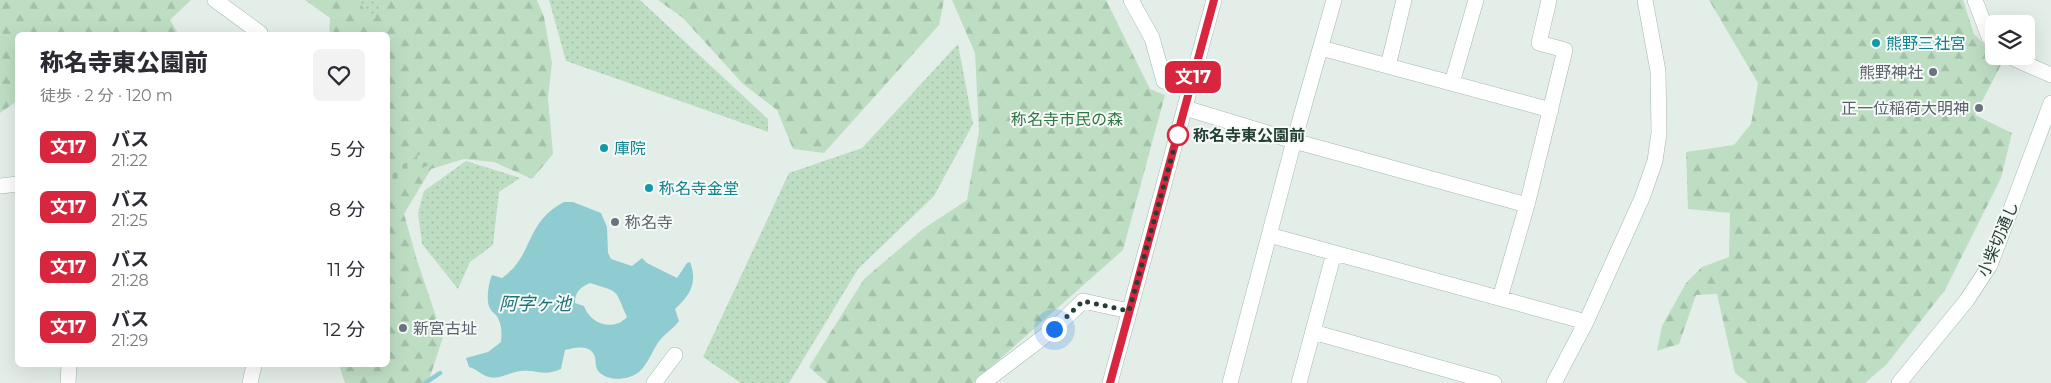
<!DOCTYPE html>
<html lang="ja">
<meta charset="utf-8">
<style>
body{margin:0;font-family:Montserrat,"Noto Sans JP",sans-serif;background:#f2f2f3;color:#2b2b33;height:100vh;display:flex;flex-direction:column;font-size:19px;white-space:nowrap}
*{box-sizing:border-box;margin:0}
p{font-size:16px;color:#7c7c81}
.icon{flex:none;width:28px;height:28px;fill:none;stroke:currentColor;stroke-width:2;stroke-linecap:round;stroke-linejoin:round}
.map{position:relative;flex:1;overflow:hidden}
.side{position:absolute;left:15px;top:32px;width:375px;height:335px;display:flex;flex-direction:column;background:#fff;border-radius:8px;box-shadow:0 5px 20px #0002}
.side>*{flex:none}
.badge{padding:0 10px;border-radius:8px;font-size:18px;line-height:32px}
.buttons{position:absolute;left:1985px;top:15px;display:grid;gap:10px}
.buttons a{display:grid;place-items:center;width:50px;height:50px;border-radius:8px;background:#fff;box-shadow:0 5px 20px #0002;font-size:25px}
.you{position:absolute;width:25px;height:25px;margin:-12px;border:4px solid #fff;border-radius:50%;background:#1a73e8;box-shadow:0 0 0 8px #1a73e833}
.map>.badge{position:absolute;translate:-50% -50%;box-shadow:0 0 0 2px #fff}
.round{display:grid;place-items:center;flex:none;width:52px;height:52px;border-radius:8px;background:#f2f2f3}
.overview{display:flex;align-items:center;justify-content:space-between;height:85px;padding:0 25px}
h1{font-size:24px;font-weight:800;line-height:38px}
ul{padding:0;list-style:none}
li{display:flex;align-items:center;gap:15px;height:60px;padding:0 25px}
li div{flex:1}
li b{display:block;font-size:19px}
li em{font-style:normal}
li .badge{min-width:55px;font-weight:700;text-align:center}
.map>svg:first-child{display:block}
.forest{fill:url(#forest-firs)}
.cemetery{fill:url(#cemetery-stones)}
.park{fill:url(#park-dots)}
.water{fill:#8eccd1;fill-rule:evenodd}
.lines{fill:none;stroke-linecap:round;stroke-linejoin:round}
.stream{stroke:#8eccd1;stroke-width:4.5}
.minor-casing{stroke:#a7b6af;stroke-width:16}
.minor{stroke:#fff;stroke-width:15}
.line-casing{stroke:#fff;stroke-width:11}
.line{stroke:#d7263d;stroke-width:8}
.walk{stroke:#243f35;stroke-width:5;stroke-dasharray:0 9}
.culture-dot{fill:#0f9aa8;stroke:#f5faf7;stroke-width:2}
.worship-dot{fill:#6b7280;stroke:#f5faf7;stroke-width:2}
.stop-dot{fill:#fff;stroke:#d7263d;stroke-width:2.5}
.labels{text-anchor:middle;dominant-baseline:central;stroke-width:4;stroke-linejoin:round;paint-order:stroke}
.culture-label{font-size:16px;fill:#0d838f;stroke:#f5faf7;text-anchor:start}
.worship-label{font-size:16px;fill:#5b616d;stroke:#f5faf7;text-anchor:end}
.park-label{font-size:16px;fill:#2f7544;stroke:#f5faf7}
.stop-label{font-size:16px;font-weight:bold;fill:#243f35;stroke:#f5faf7;text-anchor:start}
.street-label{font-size:16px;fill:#243f35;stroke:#f5faf7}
.water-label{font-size:18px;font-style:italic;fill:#1f737a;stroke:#f5faf7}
</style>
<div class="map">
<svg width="2051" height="383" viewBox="0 0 2051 383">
<defs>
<pattern id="forest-firs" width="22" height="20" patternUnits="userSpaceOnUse" patternTransform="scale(1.25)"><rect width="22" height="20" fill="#bedec4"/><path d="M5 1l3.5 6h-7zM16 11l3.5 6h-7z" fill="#a3c0a9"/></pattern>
<pattern id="cemetery-stones" width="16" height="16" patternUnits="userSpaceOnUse" patternTransform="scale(1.25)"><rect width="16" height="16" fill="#bedec4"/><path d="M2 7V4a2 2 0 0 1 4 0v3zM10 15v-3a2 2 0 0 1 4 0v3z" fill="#a3c0a9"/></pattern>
<pattern id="park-dots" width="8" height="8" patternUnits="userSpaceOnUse" patternTransform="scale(1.25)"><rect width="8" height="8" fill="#bedec4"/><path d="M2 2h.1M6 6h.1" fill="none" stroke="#a3c0a9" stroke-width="1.8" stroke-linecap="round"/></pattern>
</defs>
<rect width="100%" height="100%" fill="#e4eee9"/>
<path class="forest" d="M0,0H191L170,20L179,35H18L17,101L0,113Z
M305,0H537L544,17L552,63L548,98L553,154L532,179L494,162L464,159L431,169L404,214L417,260L443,337L428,383H345L339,365H388V35H329L330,18Z
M658,0H944L939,25L824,153L793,149L777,110L743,84L683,18Z
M952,0H1106L1150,89L1165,95L1123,250L973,383H827L809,367L864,279L923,229L967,200L979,131L975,53Z
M1709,0H1963L1974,34L1994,54V56L2002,63L1975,115L2012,133L2001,178L1945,290L1886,365L1865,383H1748L1735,373L1717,294L1696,295L1679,344L1657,351L1662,326L1686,283L1702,267L1729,257L1730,213L1688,209L1686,152L1734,145L1751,124L1758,83Z"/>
<path class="cemetery" d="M426,151L432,163L390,186L388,183V173Z"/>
<path class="park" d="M358,0H379L385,7L370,18Z
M549,0H640L768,119V132L566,61Z
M958,44L973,124L934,196L858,269L789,383H741L703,357L789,173L862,148Z
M466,161L520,178L499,192L493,245L470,262L458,289L422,244L418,213L424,191Z"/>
<path class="water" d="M564,202H573L601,213L607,227L608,253L611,259L632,266L642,258L647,263L677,278L687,263L690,262C698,283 690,295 675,309L679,321C674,328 666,333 660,340C652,350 649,363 639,372C629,380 609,382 599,372C595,368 596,362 595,357C591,344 575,347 565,350L561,369C543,377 537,369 521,371C509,372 499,381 486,376C480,374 477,369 469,367L466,358L488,352L501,342C502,332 502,324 496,315C493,312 490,310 489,306C486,299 489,281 492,275L502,278C534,256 524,223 564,202ZM590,283C622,293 614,289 627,317C613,332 590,324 584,306L575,303C575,291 580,288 590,283Z"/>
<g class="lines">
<path class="stream" d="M425,383L440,373"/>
<g class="minor-casing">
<path id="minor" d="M215,0L260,33V35
M1131,0L1152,38L1164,81L1190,89
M1975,0L1989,37L1994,41
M1321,48L1551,110
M2008,56L2051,75
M1388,66L1404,0
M1452,83L1476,0
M1185,108L1294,141L1334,0
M0,186L18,184
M1269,235L1586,322
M1500,298L1527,205L1565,50L1539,43L1549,0
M1313,332L1494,383
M68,383L69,365
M250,383L254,365
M654,383L675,355
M983,383L1054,329L1083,301L1129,311
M1110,383L1214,0
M1230,383L1294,141L1527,205
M1299,383L1334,253
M1554,383L1586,322L1642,198L1655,161L1659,133L1658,71L1645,0
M1899,383L1967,300L1990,265L2051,103"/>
</g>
<use href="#minor" class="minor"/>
</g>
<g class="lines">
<g class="line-casing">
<path id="line" d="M1110,383L1214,0"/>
</g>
<use href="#line" class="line"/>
<path class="walk" d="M1054,329L1083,301L1129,311L1180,127L1178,135"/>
</g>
<g class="culture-dot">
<circle cx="1876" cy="43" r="5"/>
<circle cx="604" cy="148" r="5"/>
<circle cx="649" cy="188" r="5"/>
</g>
<g class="worship-dot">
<circle cx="1933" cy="72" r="5"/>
<circle cx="1979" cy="108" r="5"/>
<circle cx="615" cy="222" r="5"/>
<circle cx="403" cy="328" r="5"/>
</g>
<circle class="stop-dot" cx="1178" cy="135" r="10"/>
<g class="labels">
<g class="culture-label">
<text x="1886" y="43">熊野三社宮</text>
<text x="614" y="148">庫院</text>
<text x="659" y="188">称名寺金堂</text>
</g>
<g class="worship-label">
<text x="1923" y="72">熊野神社</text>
<text x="1969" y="108">正一位稲荷大明神</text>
<text x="625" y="222" text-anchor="start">称名寺</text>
<text x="413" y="328" text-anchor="start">新宮古址</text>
</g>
<g class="park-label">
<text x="1067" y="119">称名寺市民の森</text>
</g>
<g class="stop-label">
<text x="1193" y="135">称名寺東公園前</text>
</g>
<g class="street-label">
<text transform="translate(1998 239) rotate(-67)">小柴切通し</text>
</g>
<g class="water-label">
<text x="535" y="304">阿字ヶ池</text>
</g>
</g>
</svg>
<div class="buttons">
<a><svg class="icon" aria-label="layers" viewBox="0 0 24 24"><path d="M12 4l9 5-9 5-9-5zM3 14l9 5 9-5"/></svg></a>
</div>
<div class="you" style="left:1054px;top:329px"></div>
<b class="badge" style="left:1193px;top:77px;background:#d7263d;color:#fff">文17</b>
<section class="side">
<div class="overview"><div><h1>称名寺東公園前</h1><p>徒歩 · 2 分 · 120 m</p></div><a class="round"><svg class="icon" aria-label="heart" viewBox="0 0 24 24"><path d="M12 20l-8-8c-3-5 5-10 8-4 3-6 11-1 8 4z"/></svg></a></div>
<ul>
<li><span class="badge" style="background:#d7263d;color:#fff">文17</span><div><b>バス</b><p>21:22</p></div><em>5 分</em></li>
<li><span class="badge" style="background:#d7263d;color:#fff">文17</span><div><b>バス</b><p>21:25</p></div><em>8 分</em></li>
<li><span class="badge" style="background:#d7263d;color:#fff">文17</span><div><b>バス</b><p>21:28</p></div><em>11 分</em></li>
<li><span class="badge" style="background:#d7263d;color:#fff">文17</span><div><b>バス</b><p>21:29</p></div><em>12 分</em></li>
</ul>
</section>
</div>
